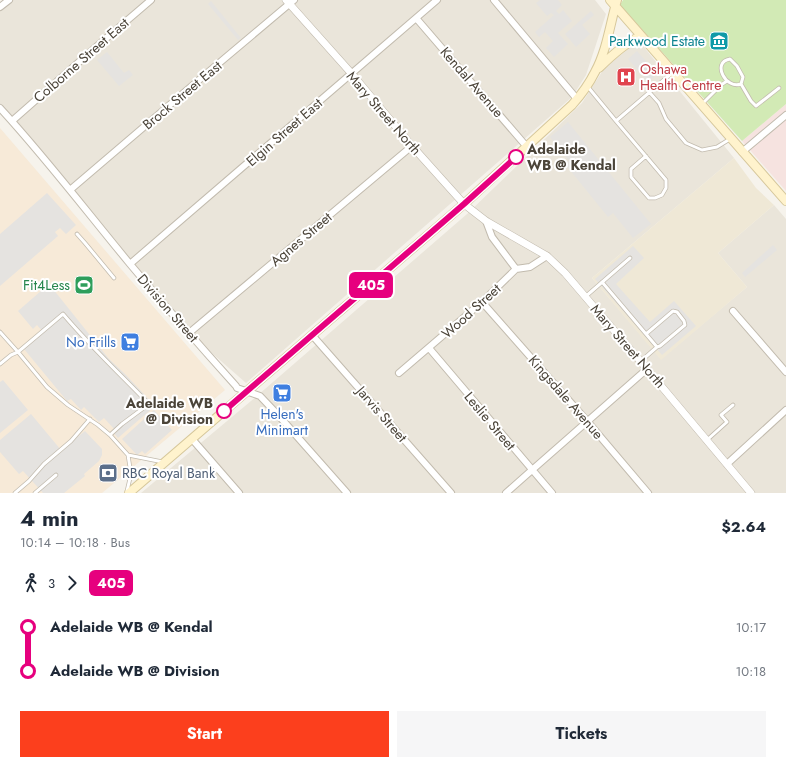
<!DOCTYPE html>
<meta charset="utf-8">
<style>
body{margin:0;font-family:Jost,sans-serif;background:#f6f6f7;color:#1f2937;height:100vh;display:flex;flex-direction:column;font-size:15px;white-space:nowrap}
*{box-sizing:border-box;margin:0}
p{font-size:13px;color:#747a83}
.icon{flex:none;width:22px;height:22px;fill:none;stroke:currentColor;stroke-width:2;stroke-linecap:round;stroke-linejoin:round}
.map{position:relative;height:493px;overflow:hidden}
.drawer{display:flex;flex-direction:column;background:#fff;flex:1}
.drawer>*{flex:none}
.badge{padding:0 8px;border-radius:6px;font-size:14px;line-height:26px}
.map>.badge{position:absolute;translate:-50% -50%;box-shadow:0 0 0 2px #fff}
.legs{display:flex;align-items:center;gap:6px;height:44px;padding:0 20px;font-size:13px}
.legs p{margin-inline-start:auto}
.overview{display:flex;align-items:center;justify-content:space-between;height:68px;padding:0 20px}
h1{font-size:22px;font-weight:700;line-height:30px}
.primary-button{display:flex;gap:8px;margin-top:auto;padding:8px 20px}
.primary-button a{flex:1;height:46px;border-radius:0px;background:#fc3f1d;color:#fff;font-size:16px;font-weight:700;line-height:46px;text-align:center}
.primary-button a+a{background:#f6f6f7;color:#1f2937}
ul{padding:0 20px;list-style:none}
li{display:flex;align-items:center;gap:14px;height:44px;font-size:15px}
li i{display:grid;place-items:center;width:6px;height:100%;margin:0 5px;background:currentColor}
li i::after{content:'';width:10px;height:10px;margin:-5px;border:3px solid;border-radius:50%;background:#fff}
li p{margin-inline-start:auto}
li:first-child i{background:linear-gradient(#0000 50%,currentColor 0)}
li:last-child i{background:linear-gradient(currentColor 50%,#0000 0)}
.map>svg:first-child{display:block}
.residential{fill:#eae5da}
.commercial{fill:#f7ead8}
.education{fill:#efe8d6}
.medical{fill:#f6e3e0}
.green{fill:#d2eab5}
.parking{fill:#e5e3e0}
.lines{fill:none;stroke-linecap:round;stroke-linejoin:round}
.service-casing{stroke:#c2bbae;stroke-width:4.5}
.minor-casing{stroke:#c2bbae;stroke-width:8}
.tertiary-casing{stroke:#c2bbae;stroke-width:8}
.secondary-casing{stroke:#d6c79b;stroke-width:10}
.service{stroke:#fff;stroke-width:3}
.minor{stroke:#fff;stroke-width:6}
.tertiary{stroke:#fff;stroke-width:7}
.secondary{stroke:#fff3cd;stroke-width:8}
.line-1-casing{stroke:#fff;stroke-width:9}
.line-1{stroke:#e6007e;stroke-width:6}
.stop-1-dot{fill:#fff;stroke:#e6007e;stroke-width:2}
.labels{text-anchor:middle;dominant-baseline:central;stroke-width:4;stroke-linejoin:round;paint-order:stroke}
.culture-label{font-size:14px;fill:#0d838f;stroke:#fff;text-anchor:end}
.street-label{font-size:14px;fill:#4b4439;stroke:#fff}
.health-label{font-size:14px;fill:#be3a42;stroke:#fff;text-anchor:start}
.stop-label{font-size:14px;font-weight:bold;fill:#4b4439;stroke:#fff;text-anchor:start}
.leisure-label{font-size:14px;fill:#27864d;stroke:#fff;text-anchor:end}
.shop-label{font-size:14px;fill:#366cbe;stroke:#fff;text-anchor:end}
.service-label{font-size:14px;fill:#4e5e75;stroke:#fff;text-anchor:start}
</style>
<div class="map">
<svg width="786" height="493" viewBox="0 0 786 493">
<rect width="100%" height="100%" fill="#f6f3ec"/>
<path class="residential" d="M9,0H595L606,14L586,75L572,97L246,383L189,333L0,108V7Z
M639,41L734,158L592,278L661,359L747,287L718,253L774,205L786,219V493H141L251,401L467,214L582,103L605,67Z"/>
<path class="commercial" d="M0,128L225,390L102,493H0Z"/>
<path class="education" d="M734,158L756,188L774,205L718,253L747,287L661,360L592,278Z"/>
<path class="medical" d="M786,104V191L742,141Z"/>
<path class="green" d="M623,0H786V104L742,141L620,5Z"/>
<path class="parking" d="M540,0H558L562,5L556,11L559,14L563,10L572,21L558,33L568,44L554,57L546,48L553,41L545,32L539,37L535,32L554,15L551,13L547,16L536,3Z
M211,1L241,38L238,40L208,4Z
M591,11L594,15L582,25L590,34L576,47L565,34Z
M637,51L653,69L650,72L654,77L648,82L628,59Z
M107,52L124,73L129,70L133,75L119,86L97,60Z
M568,122L651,224L633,238L613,213L608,217L565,164L569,161L550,137Z
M47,193L76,225L66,234L60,228L55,232L58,236L0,286V234Z
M773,245L777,250L745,277L742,273Z
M633,246L644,258L616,284L650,322L674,301L696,326L662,355L595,279Z
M49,284L109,359L125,374L155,406L118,438L114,433L116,431L104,418L99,422L84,407L81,410L71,399L67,401L24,349L43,332L37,325L33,329L18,311Z
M3,380L28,410L0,433V382Z
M154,410L172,430L145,454L142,451L137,455L122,439Z
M31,414L61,450L85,431L102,449V455L99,461L84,474L85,476L64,493H43L23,471L19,474L0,452V440Z"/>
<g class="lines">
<g class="service-casing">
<path id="service" d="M741,84C726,90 711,62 730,59L737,66L743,77L741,84L751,101L756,106L779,88
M588,87L616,121
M650,93L659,103L666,119L686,143L702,150L717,147L730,139
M702,104L721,85L727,81
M646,156L631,169V177L649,198H655L662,195L666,188V180L616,121L672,73
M77,234L85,243L114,278
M602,282L657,347
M585,297L630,258
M0,332L18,352L47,387L68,405L98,425L110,435L128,455L131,474L127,491
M641,361L657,347L660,346L685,325L684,321L677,312L673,311L646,334
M0,364L11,355L18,352L63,314C90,346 120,374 149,404L122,424L110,435
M707,440L727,422L721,415L733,405
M128,455L163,462
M15,493L29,481L44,464L71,441L90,419
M35,493L56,475"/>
</g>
<g class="minor-casing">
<path id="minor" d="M494,0L577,99
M0,7L9,0
M416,18L527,147
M0,108C46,158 87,212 130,264C165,306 200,346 236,386L237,388L260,396L279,416L347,493
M12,121L96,47L151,0
M742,152L786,115
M70,190L193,85L294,0
M486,221L492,237L516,269
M130,264L437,0
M482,302L587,421L648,493
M733,311L786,372
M189,333L412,146
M312,335L451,493
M429,348L552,493
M399,373L482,302L516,269L530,267L547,256
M192,439L239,493
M727,464L786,410
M506,493L532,470L647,369"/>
</g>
<g class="tertiary-casing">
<path id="tertiary" d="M286,0L352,74L412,146L464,204L486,221L547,256L565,273L647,369L751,493"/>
</g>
<g class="secondary-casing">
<path id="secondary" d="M610,0L786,201
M599,68C611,56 625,43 641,36
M129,493L464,204L572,105C581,95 589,84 595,72C607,50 610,24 617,0"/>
</g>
<use href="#service" class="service"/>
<use href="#minor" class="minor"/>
<use href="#tertiary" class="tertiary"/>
<use href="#secondary" class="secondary"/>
</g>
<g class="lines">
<g class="line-1-casing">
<path id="line-1" d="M224,411L464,204L516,157"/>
</g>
<use href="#line-1" class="line-1"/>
</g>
<defs>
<g id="museum-square" transform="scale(1)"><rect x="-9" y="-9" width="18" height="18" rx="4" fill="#0f9aa8" stroke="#fff"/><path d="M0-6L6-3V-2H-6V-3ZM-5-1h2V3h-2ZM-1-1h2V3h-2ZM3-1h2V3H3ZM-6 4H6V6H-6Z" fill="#fff"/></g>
<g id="hospital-square" transform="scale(1)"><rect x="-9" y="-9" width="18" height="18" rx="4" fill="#e0444e" stroke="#fff"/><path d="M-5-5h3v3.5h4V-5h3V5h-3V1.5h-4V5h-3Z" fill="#fff"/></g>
<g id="stadium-square" transform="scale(1)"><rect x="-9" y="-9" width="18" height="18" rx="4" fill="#2e9e5b" stroke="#fff"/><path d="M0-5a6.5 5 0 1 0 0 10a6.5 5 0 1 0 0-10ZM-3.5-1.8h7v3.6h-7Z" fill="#fff"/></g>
<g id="supermarket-square" transform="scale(1)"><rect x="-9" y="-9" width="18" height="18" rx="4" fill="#3f7fe0" stroke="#fff"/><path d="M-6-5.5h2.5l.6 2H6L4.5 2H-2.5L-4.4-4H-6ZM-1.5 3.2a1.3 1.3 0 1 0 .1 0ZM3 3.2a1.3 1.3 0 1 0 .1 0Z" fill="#fff"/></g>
<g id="bank-square" transform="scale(1)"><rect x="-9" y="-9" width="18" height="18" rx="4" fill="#5c6f8a" stroke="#fff"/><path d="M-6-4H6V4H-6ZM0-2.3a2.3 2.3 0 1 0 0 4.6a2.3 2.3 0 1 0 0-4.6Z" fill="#fff"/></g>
</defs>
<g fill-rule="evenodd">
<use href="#museum-square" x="719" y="41"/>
<use href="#hospital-square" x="626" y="77"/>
<use href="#stadium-square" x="84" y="285"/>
<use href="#supermarket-square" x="130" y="342"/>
<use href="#supermarket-square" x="282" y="393"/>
<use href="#bank-square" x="108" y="473"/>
</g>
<g class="stop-1-dot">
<circle cx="516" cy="157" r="7"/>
<circle cx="224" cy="411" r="7"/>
</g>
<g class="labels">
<g class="culture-label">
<text x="705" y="41">Parkwood Estate</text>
</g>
<g class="street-label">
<text transform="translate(81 60) rotate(-41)">Colborne Street East</text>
<text transform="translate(472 82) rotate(49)">Kendal Avenue</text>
<text transform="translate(182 95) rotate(-40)">Brock Street East</text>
<text transform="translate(384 113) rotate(49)">Mary Street North</text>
<text transform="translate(284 132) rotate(-41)">Elgin Street East</text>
<text transform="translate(301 239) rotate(-40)">Agnes Street</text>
<text transform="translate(168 308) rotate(49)">Division Street</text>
<text transform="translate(471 311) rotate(-42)">Wood Street</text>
<text transform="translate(628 346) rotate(49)">Mary Street North</text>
<text transform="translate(566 397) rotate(49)">Kingsdale Avenue</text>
<text transform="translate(382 414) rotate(49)">Jarvis Street</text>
<text transform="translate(490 421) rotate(50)">Leslie Street</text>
</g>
<g class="health-label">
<text x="640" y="69">Oshawa<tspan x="640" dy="16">Health Centre</tspan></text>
</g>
<g class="stop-label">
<text x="527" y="149">Adelaide<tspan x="527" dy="16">WB @ Kendal</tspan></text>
<text x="213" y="403" text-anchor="end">Adelaide WB<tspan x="213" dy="16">@ Division</tspan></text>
</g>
<g class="leisure-label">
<text x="70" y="285">Fit4Less</text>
</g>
<g class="shop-label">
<text x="116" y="342">No Frills</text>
<text x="282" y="414" text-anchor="middle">Helen's<tspan x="282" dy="16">Minimart</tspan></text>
</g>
<g class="service-label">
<text x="122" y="473">RBC Royal Bank</text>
</g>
</g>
</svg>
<b class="badge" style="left:371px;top:285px;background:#e6007e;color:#fff">405</b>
</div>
<section class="drawer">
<div class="overview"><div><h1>4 min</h1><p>10:14 – 10:18 · Bus</p></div><b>$2.64</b></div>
<div class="legs"><svg class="icon" aria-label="walk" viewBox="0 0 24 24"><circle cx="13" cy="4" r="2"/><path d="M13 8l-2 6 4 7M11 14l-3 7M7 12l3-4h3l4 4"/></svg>3<svg class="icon" aria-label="forward" viewBox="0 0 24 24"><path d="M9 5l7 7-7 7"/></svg><b class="badge" style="background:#e6007e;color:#fff">405</b></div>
<ul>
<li><i style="color:#e6007e"></i><b>Adelaide WB @ Kendal</b><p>10:17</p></li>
<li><i style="color:#e6007e"></i><b>Adelaide WB @ Division</b><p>10:18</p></li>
</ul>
<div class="primary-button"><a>Start</a><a>Tickets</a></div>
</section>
